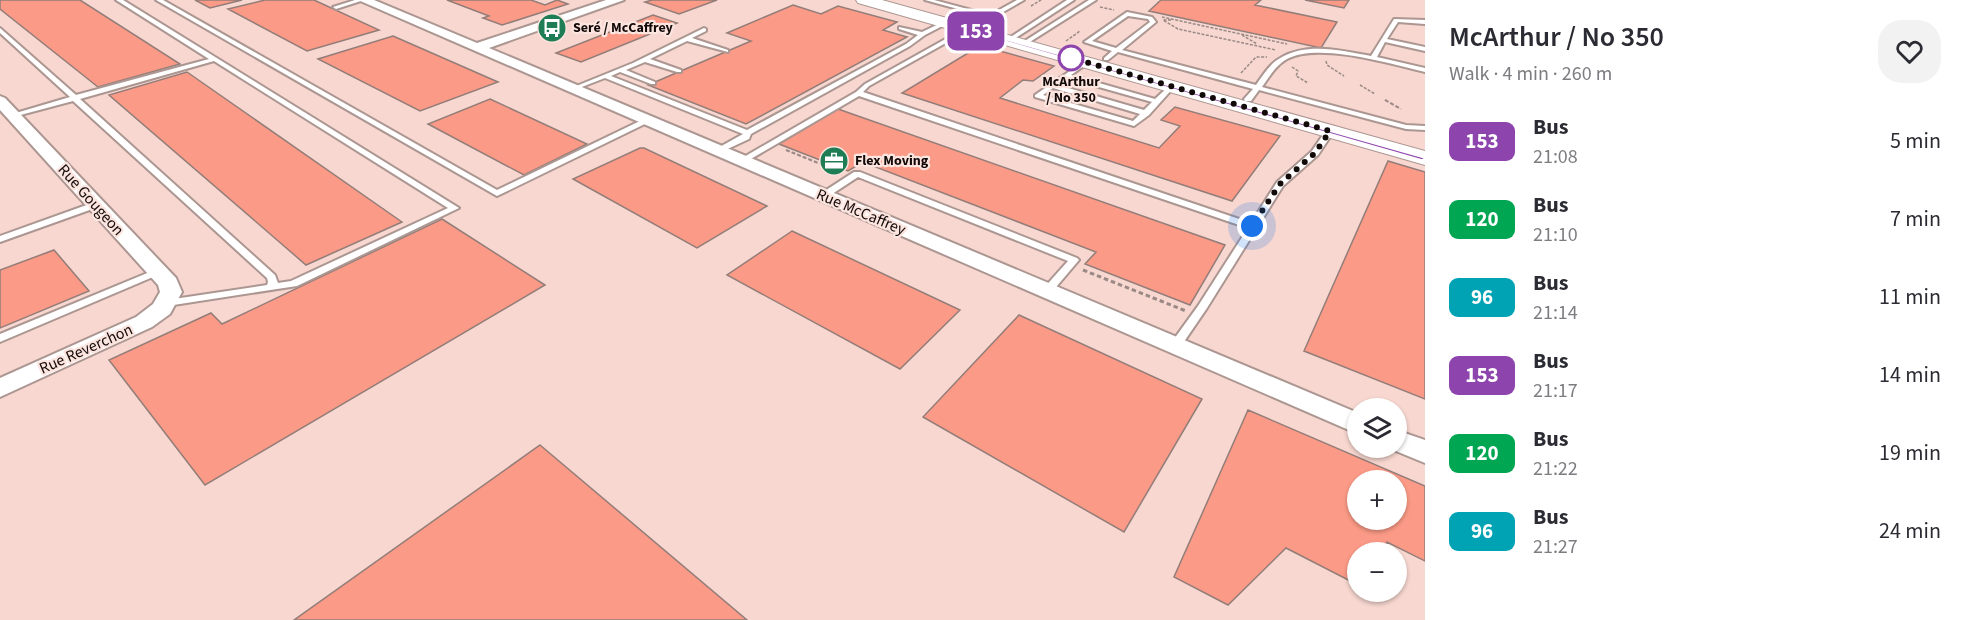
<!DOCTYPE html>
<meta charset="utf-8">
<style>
body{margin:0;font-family:"Source Sans 3",sans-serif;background:#f2f2f3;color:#2b2b33;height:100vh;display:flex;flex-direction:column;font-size:22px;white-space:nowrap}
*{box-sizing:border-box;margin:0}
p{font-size:20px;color:#7c7c81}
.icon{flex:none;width:33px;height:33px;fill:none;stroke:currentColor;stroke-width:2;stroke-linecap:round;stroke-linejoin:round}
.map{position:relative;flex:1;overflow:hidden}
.panel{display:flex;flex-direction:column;background:#fff;width:540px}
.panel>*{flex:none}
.badge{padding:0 12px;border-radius:9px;font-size:21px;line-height:39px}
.controls{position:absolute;left:1347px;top:398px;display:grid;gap:12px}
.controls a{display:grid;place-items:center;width:60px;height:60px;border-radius:50%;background:#fff;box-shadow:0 2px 4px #0004;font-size:30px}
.you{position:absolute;width:30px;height:30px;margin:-15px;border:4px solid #fff;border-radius:50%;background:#1a73e8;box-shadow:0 0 0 9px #1a73e833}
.map>.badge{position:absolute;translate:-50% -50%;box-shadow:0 0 0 3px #fff}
.round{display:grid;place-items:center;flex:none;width:63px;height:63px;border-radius:24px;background:#f2f2f3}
.headline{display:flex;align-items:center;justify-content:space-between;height:102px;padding:0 24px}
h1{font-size:28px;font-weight:600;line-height:45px}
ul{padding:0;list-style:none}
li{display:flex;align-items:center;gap:18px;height:78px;padding:0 24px}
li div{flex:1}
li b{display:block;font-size:22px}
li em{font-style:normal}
li .badge{min-width:66px;font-weight:700;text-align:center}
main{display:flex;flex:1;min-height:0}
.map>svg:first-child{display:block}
.built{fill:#f7d7d0;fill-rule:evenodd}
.building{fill:#fb9a86;stroke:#937d79;stroke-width:1.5;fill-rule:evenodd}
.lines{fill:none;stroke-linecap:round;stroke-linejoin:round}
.lane-casing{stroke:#ac9691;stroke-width:4}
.street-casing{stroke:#ac9691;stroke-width:4}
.secondary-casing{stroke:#ac9691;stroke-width:2}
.path-far2{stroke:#9a8985;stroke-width:1.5;stroke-dasharray:3 1.5;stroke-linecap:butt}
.path-far1{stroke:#9a8985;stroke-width:2;stroke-dasharray:4 2;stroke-linecap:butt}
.path{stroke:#9a8985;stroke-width:3;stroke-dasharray:4.5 3;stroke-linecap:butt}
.lane{fill:#fff;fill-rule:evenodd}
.street{fill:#fff;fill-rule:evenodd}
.secondary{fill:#fff;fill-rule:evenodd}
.line{fill:#8e44ad;stroke:#fff;stroke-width:1.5}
.walk{stroke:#120a09;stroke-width:6;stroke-dasharray:0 10.8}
.stop-dot{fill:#fff;stroke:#8e44ad;stroke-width:3}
.labels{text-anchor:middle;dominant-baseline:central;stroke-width:4.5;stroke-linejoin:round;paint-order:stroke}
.far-poi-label{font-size:14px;font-weight:bold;fill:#120a09;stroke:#fce4df;text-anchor:start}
.far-stop-label{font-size:14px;font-weight:bold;fill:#120a09;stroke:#fce4df}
.street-label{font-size:16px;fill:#120a09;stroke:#fce4df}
</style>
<main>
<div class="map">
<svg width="1425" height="620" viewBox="0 0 1425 620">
<rect width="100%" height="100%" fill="#fce4df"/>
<path class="built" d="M0,0H1425V620H0ZM1358,408H1396V447H1358ZM1358,480H1396V519H1358ZM1358,552H1396V591H1358Z"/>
<path class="building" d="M0,0H80L180,64L98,87L0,9Z
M195,0H242L210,8Z
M265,0H314L379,30L307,51L228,9Z
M447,0H531L545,5L557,0L568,4L502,25L483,18L489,16Z
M652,0H717L679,14L645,2Z
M1161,0H1261L1255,5L1337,22L1321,48L1149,11Z
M1305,0H1349L1344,8Z
M793,5L821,14L838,6L897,22L883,30L907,37L746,124L648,85L751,41L727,33Z
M653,15L677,23L581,62L556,53Z
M393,36L498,82L420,111L318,59Z
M975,44L1054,66L1033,81L1023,80L1000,98L1159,148L1180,126L1161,120L1175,107L1280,136L1232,201L902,93L978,47Z
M187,72L402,222L306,265L109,95Z
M490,99L587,144L524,175L428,124Z
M838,109L1225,245L1190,305L1085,264L1096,252L863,162L848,171L779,144Z
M640,148H644L767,206L697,248L573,179Z
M1388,161L1425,172V399L1304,351Z
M442,219L545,285L205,485L109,360L211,313L222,324Z
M792,231L960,310L900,369L727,275Z
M54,250L89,291L0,328V270Z
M1019,315L1202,399L1124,532L923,417Z
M1248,410L1425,486V561L1387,542L1384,552H1358V585L1286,548L1228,605L1174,577ZM1358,480H1396V519H1358Z
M540,445L747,620H294Z"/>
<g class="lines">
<g class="lane-casing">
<path id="lane" d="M116,0H123L459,208L297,286L167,306L163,305L162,303L167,300L267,285L268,282L267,278L73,101L13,117L9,115L70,97L0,33V28L76,95L209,59ZM214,61L448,208L291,281L278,283L275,275L80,99Z
M156,0H163L497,190L644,119L651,121L497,196Z
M355,0H364L336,9L333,7Z
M925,0H934L990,15L1017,0H1024L991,19L964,11L952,17H948V15L958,9Z
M1067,0H1074L1011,41L1006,40Z
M1089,0H1096L1025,45L1020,44Z
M1127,12L1152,17L1156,22L1122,50L1256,85C1263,75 1270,63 1282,57C1308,42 1344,51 1371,56L1394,19L1425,20V24L1398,22L1387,39L1425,47V51L1385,42L1377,57L1425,68V72C1391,64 1318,42 1287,59C1276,65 1269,77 1262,87L1406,125L1425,126V130L1406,129L1259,90L1251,101H1245L1244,99L1253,89L1118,52L1108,60H1104V58L1112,51L1084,42ZM1128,16L1148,19L1150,22L1116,48L1092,41Z
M943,22L948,23L925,35L910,46L751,134L749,139L719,153H716V149L743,134L605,78L574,90L569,89L633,63L704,28L706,29V31L692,38L728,50V52L687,41L650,59L681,70V72H677L645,62L626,70L655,82V84H651L620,72L611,76L747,130L906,44L918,35L899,29V27L922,32Z
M967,27L969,28V30L869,86L863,92L1251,223L1277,182L1312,151L1327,129L1334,131L1318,155L1283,186L1207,308L1179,349H1171L1169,346L1198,306L1248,228L859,96L744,163H738L737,161L856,92L865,84Z
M1086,60L1089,62L1088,63L1071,75L1155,99L1170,85L1175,86L1149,115L1134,126L1035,97V95ZM1067,78L1152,102L1144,110L1058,85ZM1053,88L1140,114L1133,121L1043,95Z
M854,172H860L1077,258L1079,260L1051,293H1043L1042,291L1043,289L1068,261L858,177L826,198H820V194Z
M95,202L99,205L98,207L0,242V236Z
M157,269L162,272L160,274L0,342V334Z"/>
</g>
<g class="street-casing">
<path id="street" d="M358,0H374L477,43L606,0H624L489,48L1358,413V434Z
M0,96L5,98L176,278L182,292L170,314L152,327L0,397V378L136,317L153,304L160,292L158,285L0,110Z
M1396,430L1425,440V463L1386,447H1396Z"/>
</g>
<g class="secondary-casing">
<path id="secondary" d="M856,0H882L1425,151V165L858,3Z"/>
</g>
<path class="path-far2" d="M1031,6L1041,0
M1100,7L1114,10
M1162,17L1287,44
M1171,20H1163L1178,29L1276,50
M1242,35L1257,44
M1066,41L1080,31
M1326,61L1327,65L1344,76
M1292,67L1298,71L1296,76L1308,83
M1241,73L1256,57H1267
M1360,85L1375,94
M1385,100L1387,101"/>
<path class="path-far1" d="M1385,100L1401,109
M786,150L838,171"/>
<path class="path" d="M1083,270L1186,311"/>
<use href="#lane" class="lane"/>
<use href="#street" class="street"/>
<use href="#secondary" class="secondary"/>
</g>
<path class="line" d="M861,0H866L1425,158L1422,160Z"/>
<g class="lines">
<path class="walk" d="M1071,58L1064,56L1330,131L1315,153L1280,184L1252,226"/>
</g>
<defs>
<g id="bus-disc" transform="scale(1.5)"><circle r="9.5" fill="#1e7d54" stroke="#fce4df"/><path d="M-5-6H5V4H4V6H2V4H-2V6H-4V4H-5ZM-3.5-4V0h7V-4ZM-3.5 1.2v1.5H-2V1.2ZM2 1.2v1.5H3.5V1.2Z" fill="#fff"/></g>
<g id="office-disc" transform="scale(1.5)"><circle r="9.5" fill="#1e7d54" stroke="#fce4df"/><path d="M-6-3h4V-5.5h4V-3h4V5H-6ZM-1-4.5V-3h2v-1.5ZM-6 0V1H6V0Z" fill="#fff"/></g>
</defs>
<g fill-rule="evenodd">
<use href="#bus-disc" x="552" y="28"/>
<use href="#office-disc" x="834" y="161"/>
</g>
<circle class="stop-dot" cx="1071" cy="58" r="12"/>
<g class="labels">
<g class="far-poi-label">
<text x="573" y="28">Seré / McCaffrey</text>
<text x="855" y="161">Flex Moving</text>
</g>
<g class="far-stop-label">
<text x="1071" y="82">McArthur<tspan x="1071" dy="16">/ No 350</tspan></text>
</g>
<g class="street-label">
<text transform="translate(91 200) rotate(48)">Rue Gougeon</text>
<text transform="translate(861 212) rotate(23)">Rue McCaffrey</text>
<text transform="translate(86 349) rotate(-24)">Rue Reverchon</text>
</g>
</g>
</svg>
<div class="controls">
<a><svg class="icon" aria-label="layers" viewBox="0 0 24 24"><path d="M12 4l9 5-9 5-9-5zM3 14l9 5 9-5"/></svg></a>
<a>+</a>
<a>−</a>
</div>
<div class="you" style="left:1252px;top:226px"></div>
<b class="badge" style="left:976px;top:31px;background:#8e44ad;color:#fff">153</b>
</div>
<section class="panel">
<div class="headline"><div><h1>McArthur / No 350</h1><p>Walk · 4 min · 260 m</p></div><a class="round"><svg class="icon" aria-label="heart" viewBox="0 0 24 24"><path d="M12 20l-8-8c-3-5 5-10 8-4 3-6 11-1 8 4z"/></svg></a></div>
<ul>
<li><span class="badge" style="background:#8e44ad;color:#fff">153</span><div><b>Bus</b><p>21:08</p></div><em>5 min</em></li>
<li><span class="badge" style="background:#00a651;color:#fff">120</span><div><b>Bus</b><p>21:10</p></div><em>7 min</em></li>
<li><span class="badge" style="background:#00a3b4;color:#fff">96</span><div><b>Bus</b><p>21:14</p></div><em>11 min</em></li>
<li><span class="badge" style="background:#8e44ad;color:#fff">153</span><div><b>Bus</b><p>21:17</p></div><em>14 min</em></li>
<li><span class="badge" style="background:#00a651;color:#fff">120</span><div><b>Bus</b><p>21:22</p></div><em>19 min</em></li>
<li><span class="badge" style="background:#00a3b4;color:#fff">96</span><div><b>Bus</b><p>21:27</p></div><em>24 min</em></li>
</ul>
</section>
</main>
